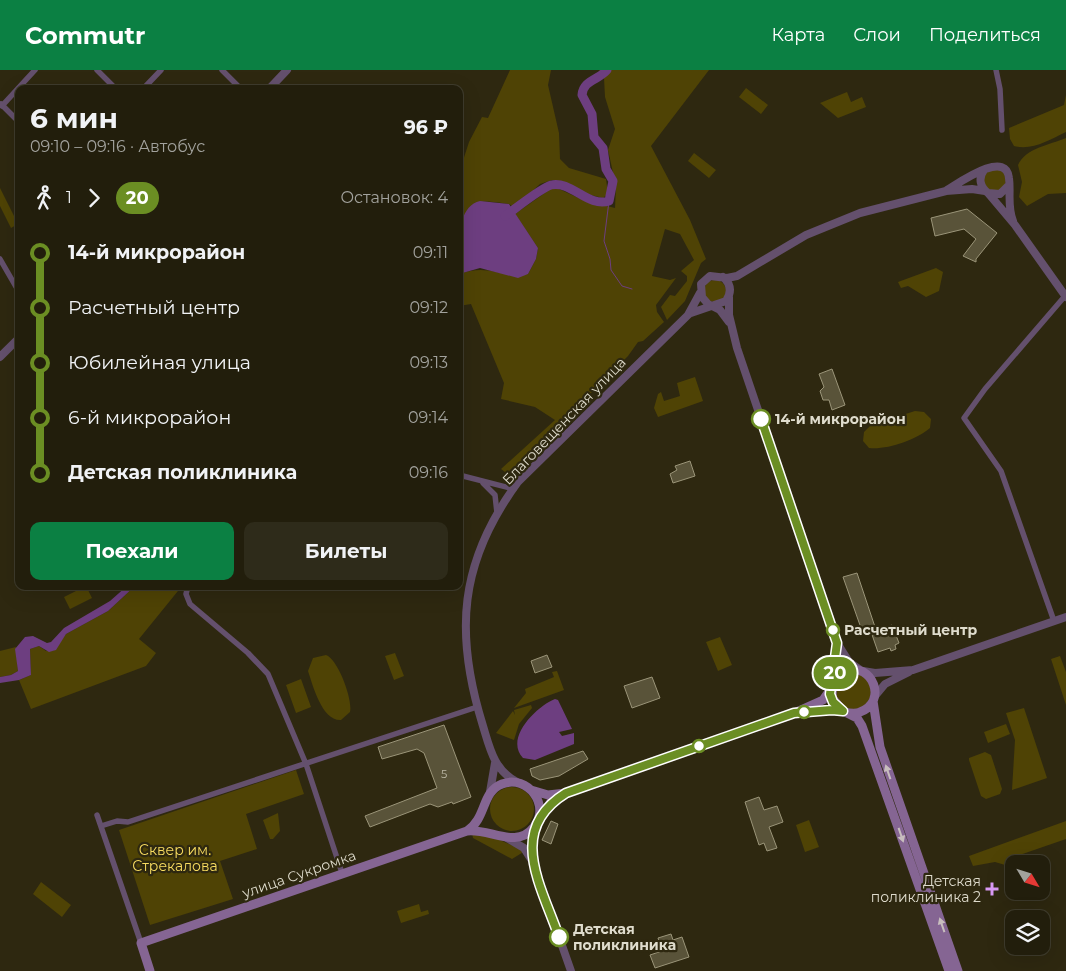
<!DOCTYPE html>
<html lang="ru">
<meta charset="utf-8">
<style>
body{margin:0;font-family:Montserrat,sans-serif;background:#2e2b1a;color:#f1f3f6;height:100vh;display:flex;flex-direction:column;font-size:19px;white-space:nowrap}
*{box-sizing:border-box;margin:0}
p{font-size:16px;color:#a2a29d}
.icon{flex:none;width:28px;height:28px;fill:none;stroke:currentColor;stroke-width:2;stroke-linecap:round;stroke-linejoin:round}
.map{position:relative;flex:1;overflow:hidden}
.details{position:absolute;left:15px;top:15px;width:448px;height:505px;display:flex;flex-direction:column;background:#221e0c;border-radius:10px;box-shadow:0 5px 20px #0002,0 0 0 1px #3f3c2d}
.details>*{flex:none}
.badge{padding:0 10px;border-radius:16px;font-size:18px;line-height:32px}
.needle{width:32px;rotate:128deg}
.controls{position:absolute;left:1005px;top:785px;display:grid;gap:10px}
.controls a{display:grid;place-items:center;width:45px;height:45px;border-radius:10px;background:#221e0c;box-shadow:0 5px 20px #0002,0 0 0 1px #3f3c2d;font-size:25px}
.map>.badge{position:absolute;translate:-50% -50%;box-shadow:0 0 0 2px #fff}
.legs{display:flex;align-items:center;gap:8px;height:55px;padding:0 15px;font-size:16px}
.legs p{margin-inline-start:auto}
.overview{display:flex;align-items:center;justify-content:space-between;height:85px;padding:0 15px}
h1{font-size:28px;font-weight:700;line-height:38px}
.action{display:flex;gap:10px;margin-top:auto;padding:10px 15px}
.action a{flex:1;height:58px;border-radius:10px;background:#0b8043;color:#fff;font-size:20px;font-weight:700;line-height:58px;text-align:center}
.action a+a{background:#2e2b1a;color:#f1f3f6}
ul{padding:0 15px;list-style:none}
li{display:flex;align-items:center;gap:18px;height:55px;font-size:19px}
li i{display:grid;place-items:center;width:8px;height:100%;margin:0 6px;background:currentColor}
li i::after{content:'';width:12px;height:12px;margin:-6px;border:4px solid;border-radius:50%;background:#221e0c}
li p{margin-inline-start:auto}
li:first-child i{background:linear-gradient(#0000 50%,currentColor 0)}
li:last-child i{background:linear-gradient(currentColor 50%,#0000 0)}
header{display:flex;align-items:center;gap:30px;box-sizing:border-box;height:70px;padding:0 25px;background:#0b8043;color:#fff}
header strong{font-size:24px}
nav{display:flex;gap:28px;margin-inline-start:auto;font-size:18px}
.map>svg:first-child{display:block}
.green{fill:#4f4305}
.water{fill:#6d3e80}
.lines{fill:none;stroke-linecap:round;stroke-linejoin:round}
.stream{stroke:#6d3e80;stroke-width:1}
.river{stroke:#6d3e80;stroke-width:9}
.building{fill:#595339;stroke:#9b9579}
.minor{stroke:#64506d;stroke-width:5.5}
.tertiary{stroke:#64506d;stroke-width:8}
.secondary{stroke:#856593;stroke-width:9}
.oneway{fill:#c8bebe}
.line-1-casing{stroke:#fff;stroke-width:11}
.line-1{stroke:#6b8e23;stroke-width:8}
.stop-1-dot{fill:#fff;stroke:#6b8e23;stroke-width:2.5}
.poi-dot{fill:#da9af6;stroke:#2e2810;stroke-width:2}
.labels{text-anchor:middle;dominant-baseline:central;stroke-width:4.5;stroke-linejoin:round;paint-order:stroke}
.number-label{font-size:11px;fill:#bebaa8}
.stop-label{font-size:14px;font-weight:bold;fill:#dfdccd;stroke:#2e2810;text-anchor:start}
.street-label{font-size:14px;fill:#dfdccd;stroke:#2e2810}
.park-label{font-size:14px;fill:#f9dd60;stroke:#2e2810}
.poi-label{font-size:14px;fill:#dfdccd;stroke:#2e2810;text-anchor:end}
</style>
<header>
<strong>Commutr</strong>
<nav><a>Карта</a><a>Слои</a><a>Поделиться</a></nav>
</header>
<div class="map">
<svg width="1066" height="901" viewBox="0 0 1066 901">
<rect width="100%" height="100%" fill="#2e2810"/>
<path class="green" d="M510,0H551L548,15L559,63L560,89L569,98L606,109L608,124L603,128L583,123L564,112L552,110L540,114L526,127L512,136L509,134C474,129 476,129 459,158V125L462,118L459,103L469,72L482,47L488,48Z
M599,0H709L651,76L690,150L706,189L701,193L685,231L667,250L661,237L670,225L675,226L687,211V206L681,201L694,190L680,164L665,159L652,206L670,210L676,208L656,235L657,242L664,252L643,271L638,272L628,286L509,405L501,399L555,350L535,337L501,329L504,313L471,234L459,236V204C489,193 499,208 528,204L536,189L538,178L515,144L552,118H557L583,130L615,138L616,116L608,80L615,59L605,27L604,8Z
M746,18L768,35L761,44L739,27Z
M847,22L851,32L862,27L866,37L838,48L820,33Z
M1066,25V62C1049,70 1032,81 1014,76L1010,69L1009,58L1064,35Z
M1066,68V123L1048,124L1027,136L1019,127L1022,112L1018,95C1026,78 1049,75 1066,68Z
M694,83L716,100L709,108L688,91Z
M984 110a11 11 0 1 1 22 0a11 11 0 1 1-22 0Z
M0,118L18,154L11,158L0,136Z
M936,198L943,202L939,221L926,227L908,216L901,218L898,212Z
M704 221a11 11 0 1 1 22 0a11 11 0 1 1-22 0Z
M695,307L703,331L658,347L654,338L658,324L661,322L664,331L680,326L677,313Z
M915,341L924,342L931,349L930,358C916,370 887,380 869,378L863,371L864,362L871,355Z
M86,516L92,528L70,539L64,527Z
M135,516H182L139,569L156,583L146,596L31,639L19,610L31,605L30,579L39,576L46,581H53L66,564L108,541Z
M720,567L732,595L718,601L706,572Z
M16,577L18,601L11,605L0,607V581Z
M395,583L404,606L394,610L385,586Z
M326,585C338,589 353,630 350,642L341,650C322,651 313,616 308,601L313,588Z
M1060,586L1066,602V635L1051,589Z
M557,601L564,620L514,638L526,623L525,619L554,607L552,602Z
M835 621a18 18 0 1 1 36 0a18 18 0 1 1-36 0Z
M301,609L311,637L296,643L286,615Z
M531,635L532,638L519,654L514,670L496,663L513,641L515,645L514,640Z
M1024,638L1047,708L1012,720L1015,670L1006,643Z
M1006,654L1010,664L988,673L984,662Z
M985,682L991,685L1002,719L1000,724L986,729L981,726L969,690V688Z
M296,700L304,724L246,744L257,779L220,791L233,829L150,855L119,760Z
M490 739a22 22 0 1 1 44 0a22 22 0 1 1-44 0Z
M278,743L280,761L273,769H270L263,750Z
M809,750L819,777L805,782L796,755Z
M1066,751V769L1008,789L1012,797L995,792L973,796L969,786Z
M472,763L493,767L525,781L512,789L473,768Z
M41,812L71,835L62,847L33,824Z
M419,834L421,842L428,840L429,844L401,853L397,841Z"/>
<path class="water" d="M480,131L509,134L538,178L536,189L528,204L518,208L480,198L459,204C459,183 454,137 480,131Z
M127,516H135L108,541L66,564L56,580L49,582L39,576L30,579L31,605L19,610L0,613V607L11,605L18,601L15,579L25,567L33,566L47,573L51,572L64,558L110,531Z
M555,629L558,630L572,659L559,662L562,666L574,663V674L535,690L523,688C504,668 537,636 555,629Z"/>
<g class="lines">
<path class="stream" d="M609,131L604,171L610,189L611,200L622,216L632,219"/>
<path class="river" d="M505,146C515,139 541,118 551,115C571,110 588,138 609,131L613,111L606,99L603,78L594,67L592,44L582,25C583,10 599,10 607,0"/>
</g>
<path class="building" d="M967,139L997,163L976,189V192L963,186L976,169L964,159L935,166L931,148Z
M832,299L845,335L832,340L829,330H823L820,321L824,317L819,304Z
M690,391L695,406L673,413L670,404L677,400L675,396Z
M857,503L876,560L892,555L899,573L895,575L896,579L891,581L890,578L878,582L869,556L861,558L843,507Z
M547,585L552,597L535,603L531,591Z
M652,607L660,628L632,638L624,616Z
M444,655L471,727L453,734L452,732L438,737L430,734L370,757L365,746L437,718L424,683L417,679L382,689L378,677Z
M583,681L588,689L559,706L540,710L532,706L530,699Z
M759,727L764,740L777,736L783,752L769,757L777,778L767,781L764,773L759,775L745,732Z
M551,751L558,754L551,774L542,770Z
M671,864L673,870L682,867L689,887L655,898L650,885L662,881L658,868Z"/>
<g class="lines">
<path class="minor" d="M97,0L116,19
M222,0L241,19
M996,0L1000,19L1002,60
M143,19L161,0
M1,34L19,52
M2,36L35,0
M0,189L19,222
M459,405L514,419
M483,413L495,425L497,443
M188,516L186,524L190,534L248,583L268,604L306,694L342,803
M1054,551L1001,401L964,348L985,319L1065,226
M97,745L141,873
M101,756L117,751L128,752L477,637"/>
<path class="tertiary" d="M269,19L287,0
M984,100C978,108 980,117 988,123L1000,124L1009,115
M947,120C959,113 1006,79 1009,108C1011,123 1007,136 1013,151
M988,123L1015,155L1066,227
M729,227V245L737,278L837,573L849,592L859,599
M691,243L726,231C732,222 731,214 723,207
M729,252L720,240L708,234L702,227L701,214L710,206L727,208L737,206L806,165L860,143L946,121L972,119L985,121
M0,287L19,268
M863,601L875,603L913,600L1066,547
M833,611L837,573
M875,626L885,614L909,602
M517,712C494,700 490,679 483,656C454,563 459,492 518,412L688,245L700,223
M490,722L495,693
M536,756L531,775L533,793L571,901
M507,768L524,778L531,789"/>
<path class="secondary" d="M873,631L880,677L958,901
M802,643C812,642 823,640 833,640C843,640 851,646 860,642C888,632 873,593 846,600L833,611L832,628L843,641
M847,643L857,648L862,656L949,901
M531,720L548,725L566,723L794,643L823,630L830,620
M540,747L551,732L562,725
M150,901L141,873L467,761C490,758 516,780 534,757C551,736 528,704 502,714C481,722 487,748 467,761"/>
</g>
<defs><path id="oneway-solid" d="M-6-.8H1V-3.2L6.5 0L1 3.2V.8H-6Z" transform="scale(1.25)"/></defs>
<g class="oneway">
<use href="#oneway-solid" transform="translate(888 702) rotate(-109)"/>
<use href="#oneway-solid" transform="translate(901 765) rotate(71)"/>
<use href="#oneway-solid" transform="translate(942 855) rotate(-109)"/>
</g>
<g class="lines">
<g class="line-1-casing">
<path id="line-1" d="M559,867C541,815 506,760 566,723L794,643L832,640L843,641L833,632L830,624L837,573L761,349"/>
</g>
<use href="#line-1" class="line-1"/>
</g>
<g class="stop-1-dot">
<circle cx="761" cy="349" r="9"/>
<circle cx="833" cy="560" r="6"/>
<circle cx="804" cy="642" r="6"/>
<circle cx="699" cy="676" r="6"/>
<circle cx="559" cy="867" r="9"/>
</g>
<path class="poi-dot" d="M989.5 811.5h5v5h5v5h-5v5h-5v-5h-5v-5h5z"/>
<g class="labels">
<g class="number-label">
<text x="444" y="704">5</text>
</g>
<g class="stop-label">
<text x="775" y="349">14-й микрорайон</text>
<text x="844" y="560">Расчетный центр</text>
<text x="573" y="859">Детская<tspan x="573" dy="16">поликлиника</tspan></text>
</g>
<g class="street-label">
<text transform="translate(564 351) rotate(-46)">Благовещенская улица</text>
<text transform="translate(299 804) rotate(-19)">улица Сукромка</text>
</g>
<g class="park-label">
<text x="175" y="780">Сквер им.<tspan x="175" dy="16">Стрекалова</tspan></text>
</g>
<g class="poi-label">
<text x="981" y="811">Детская<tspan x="981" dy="16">поликлиника 2</tspan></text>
</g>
</g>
</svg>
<div class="controls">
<a><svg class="needle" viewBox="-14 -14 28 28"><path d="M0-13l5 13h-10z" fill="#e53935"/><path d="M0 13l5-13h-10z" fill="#a2a29d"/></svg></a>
<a><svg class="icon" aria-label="layers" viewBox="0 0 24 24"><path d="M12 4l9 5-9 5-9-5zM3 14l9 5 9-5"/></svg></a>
</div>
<b class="badge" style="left:835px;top:603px;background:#6b8e23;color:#fff">20</b>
<section class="details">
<div class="overview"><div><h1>6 мин</h1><p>09:10 – 09:16 · Автобус</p></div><b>96 ₽</b></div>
<div class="legs"><svg class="icon" aria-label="walk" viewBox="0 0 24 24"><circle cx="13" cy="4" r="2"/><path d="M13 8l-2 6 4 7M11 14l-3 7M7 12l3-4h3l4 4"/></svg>1<svg class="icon" aria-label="forward" viewBox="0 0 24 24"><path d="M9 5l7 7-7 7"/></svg><b class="badge" style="background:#6b8e23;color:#fff">20</b><p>Остановок: 4</p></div>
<ul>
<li><i style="color:#6b8e23"></i><b>14-й микрорайон</b><p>09:11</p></li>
<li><i style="color:#6b8e23"></i><span>Расчетный центр</span><p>09:12</p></li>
<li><i style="color:#6b8e23"></i><span>Юбилейная улица</span><p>09:13</p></li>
<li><i style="color:#6b8e23"></i><span>6-й микрорайон</span><p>09:14</p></li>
<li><i style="color:#6b8e23"></i><b>Детская поликлиника</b><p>09:16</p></li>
</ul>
<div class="action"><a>Поехали</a><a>Билеты</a></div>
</section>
</div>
